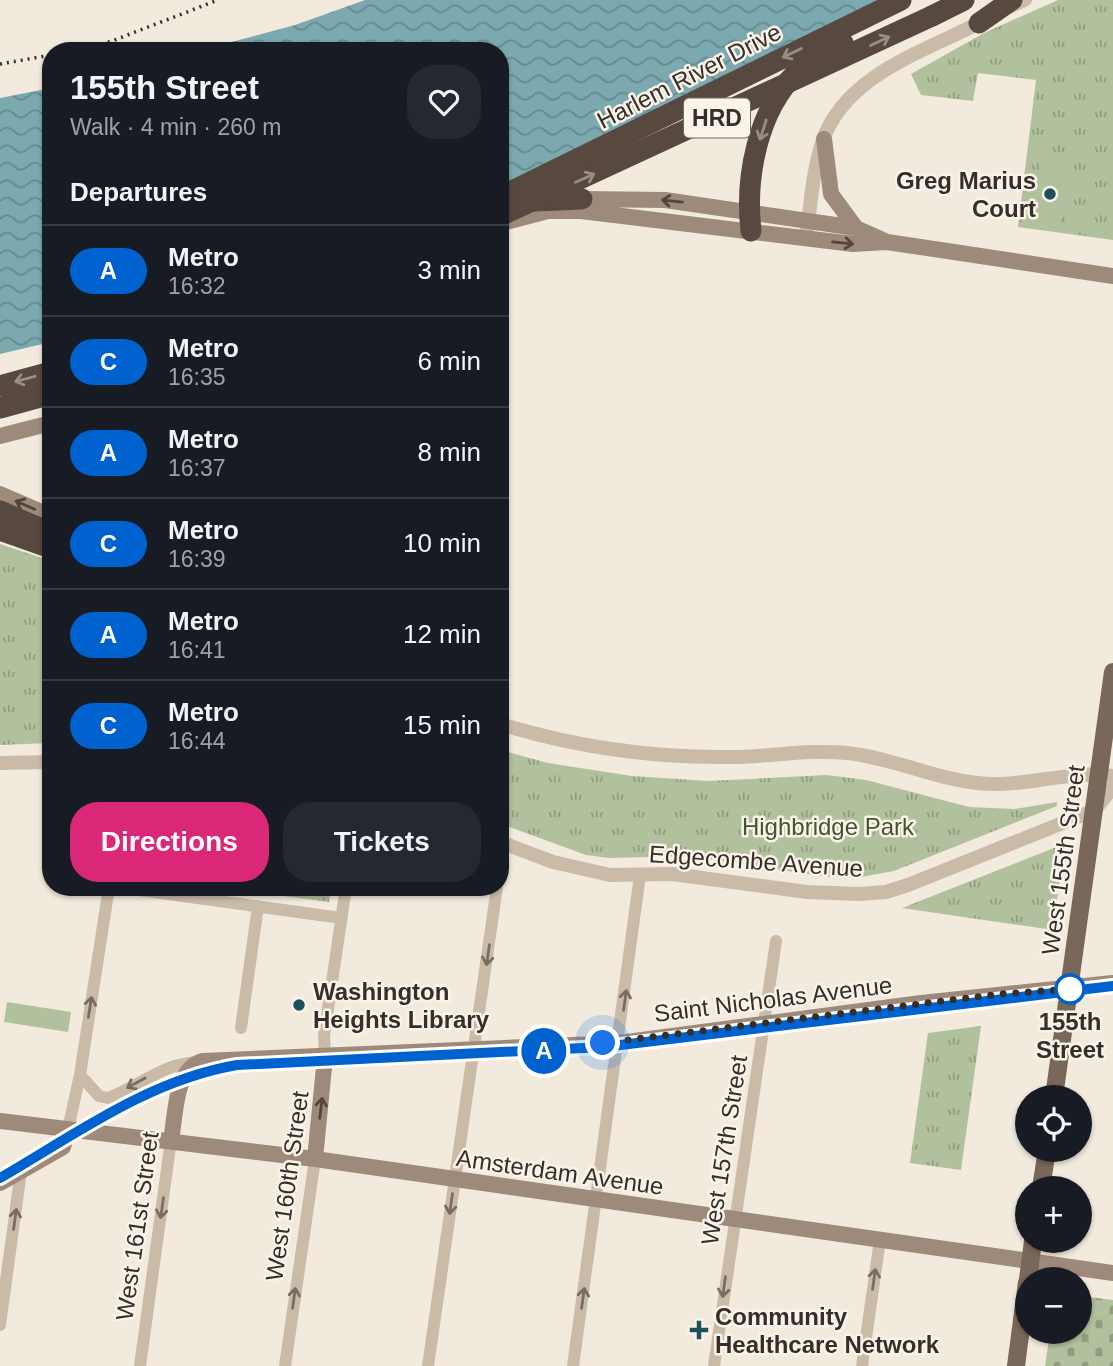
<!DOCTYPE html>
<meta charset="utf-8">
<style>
body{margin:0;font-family:Helvetica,sans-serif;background:#242831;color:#f1f3f6;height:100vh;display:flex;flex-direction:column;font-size:26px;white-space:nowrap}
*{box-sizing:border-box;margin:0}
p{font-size:23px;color:#9ea1a6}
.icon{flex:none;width:38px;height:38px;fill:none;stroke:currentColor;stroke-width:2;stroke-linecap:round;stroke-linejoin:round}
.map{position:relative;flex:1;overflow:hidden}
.drawer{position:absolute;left:42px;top:42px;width:467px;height:854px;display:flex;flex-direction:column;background:#171b24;border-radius:28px;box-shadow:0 2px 5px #0004}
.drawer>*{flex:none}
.badge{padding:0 14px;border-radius:23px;font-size:24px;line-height:46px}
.buttons{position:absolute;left:1015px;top:1085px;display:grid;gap:14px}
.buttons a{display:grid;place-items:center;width:77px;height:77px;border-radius:50%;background:#171b24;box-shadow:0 2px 5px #0004;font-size:35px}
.you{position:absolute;width:35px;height:35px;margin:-18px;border:5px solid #fff;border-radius:50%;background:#1a73e8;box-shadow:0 0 0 10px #1a73e833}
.map>.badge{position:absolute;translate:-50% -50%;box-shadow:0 0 0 4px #fff}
h2{padding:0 28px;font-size:26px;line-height:63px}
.round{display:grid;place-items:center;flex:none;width:74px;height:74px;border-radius:28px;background:#242831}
.summary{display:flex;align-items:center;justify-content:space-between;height:119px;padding:0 28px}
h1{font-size:33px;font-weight:700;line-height:52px}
.action{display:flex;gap:14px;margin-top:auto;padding:14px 28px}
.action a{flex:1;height:80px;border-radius:28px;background:#db2777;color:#fff;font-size:28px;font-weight:700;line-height:80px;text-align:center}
.action a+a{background:#242831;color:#f1f3f6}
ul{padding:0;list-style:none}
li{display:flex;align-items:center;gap:21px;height:91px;padding:0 28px;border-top:2px solid #363941}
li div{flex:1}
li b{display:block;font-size:26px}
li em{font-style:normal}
li .badge{min-width:77px;font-weight:700;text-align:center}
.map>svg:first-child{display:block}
.cemetery{fill:url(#cemetery-stones)}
.park{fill:url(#park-tufts)}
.garden{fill:#b2c19d}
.water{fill:url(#water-waves)}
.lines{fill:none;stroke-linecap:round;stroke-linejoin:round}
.minor{stroke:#cabba9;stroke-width:12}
.tertiary{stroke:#cabba9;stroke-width:14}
.secondary{stroke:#9e8a7a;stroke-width:16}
.primary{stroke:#79675a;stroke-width:18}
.motorway{stroke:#584940;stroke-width:21}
.rail{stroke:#372e29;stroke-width:3.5;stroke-dasharray:2 5;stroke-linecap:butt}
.motorway-bridge{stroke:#584940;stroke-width:21}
.oneway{stroke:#998d84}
.oneway2{stroke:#51453d}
.oneway3{stroke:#796d63}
.line-casing{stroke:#fff;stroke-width:16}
.line{stroke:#0062cf;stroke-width:10}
.walk{stroke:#372e29;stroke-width:7;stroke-dasharray:0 12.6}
.poi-dot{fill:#1e5059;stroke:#faf3e9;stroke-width:2.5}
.stop-dot{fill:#fff;stroke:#0062cf;stroke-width:3.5}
.labels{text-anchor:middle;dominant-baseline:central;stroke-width:5;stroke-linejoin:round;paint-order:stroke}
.shield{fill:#faf3e9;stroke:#726963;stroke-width:2}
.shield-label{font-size:23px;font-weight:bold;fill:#372e29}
.street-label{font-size:24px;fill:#372e29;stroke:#faf3e9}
.poi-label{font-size:24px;font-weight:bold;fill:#372e29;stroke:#faf3e9;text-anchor:start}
.park-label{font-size:24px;fill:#43552c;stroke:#faf3e9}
.stop-label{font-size:24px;font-weight:bold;fill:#372e29;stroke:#faf3e9}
</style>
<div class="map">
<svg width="1113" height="1366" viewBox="0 0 1113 1366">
<defs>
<pattern id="cemetery-stones" width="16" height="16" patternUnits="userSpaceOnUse" patternTransform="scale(1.75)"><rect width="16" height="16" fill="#b2c19d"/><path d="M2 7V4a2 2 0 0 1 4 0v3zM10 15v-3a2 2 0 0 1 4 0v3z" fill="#929d80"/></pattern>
<pattern id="park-tufts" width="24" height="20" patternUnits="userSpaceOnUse" patternTransform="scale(1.75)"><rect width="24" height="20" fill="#b2c19d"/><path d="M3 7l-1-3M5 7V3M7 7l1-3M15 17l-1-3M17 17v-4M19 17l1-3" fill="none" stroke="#929d80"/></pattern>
<pattern id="water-waves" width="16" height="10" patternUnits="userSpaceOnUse" patternTransform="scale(1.75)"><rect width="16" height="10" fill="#7ca9af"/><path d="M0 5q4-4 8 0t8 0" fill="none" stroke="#668a8e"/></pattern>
</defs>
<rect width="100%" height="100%" fill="#f2eadd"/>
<path class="cemetery" d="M1080,1296L1113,1300V1366H1045L1050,1332H1080Z"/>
<path class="park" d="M1058,0H1113V240L1018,227L1036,80L978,73L973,101L921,95L911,74L984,33Z
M0,544L51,561V743L0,745Z
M501,750L548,763L632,776L709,781L827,775L866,780L969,807L1014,809L1057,802V806L894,871L861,877H828L687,856L609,858L586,855L501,824Z
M1064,844L1053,930L902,908Z
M215,887H331L329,902Z
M981,1026L961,1170L910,1163L928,1033Z"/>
<path class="garden" d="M1040,165L1068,169L1060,223L1033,219Z
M7,1002L71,1012L68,1032L4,1022Z"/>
<path class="water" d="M365,0H880L501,185L500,51H198L295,25Z
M51,88V342L0,354V98Z"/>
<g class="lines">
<path class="minor" d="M1007,9L1026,0
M500,864L503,843
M118,887L341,918
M241,1028L258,906
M325,1057L324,1036L346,887
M80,1075L99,1096L108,1098C141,1086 163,1062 201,1062
M68,1129L80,1075L109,887
M0,1325L21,1171
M140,1366L171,1140
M285,1366L315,1159
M428,1366L497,887
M573,1366L640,875
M714,1366L776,941
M862,1366L880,1240"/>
<path class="tertiary" d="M807,231C811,201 813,169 823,140C846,75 923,52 979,23
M500,724C575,747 653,758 731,757C769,757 808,749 847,753C896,758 942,783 992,784C1033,785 1072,770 1113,776
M0,763L51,762
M500,842L553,862L610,875L672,874L807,892L859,894L886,892L908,885L1095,810L1113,787"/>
<path class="secondary" d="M824,139L831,194L856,228
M581,209L582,199L665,200L856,228L885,241
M506,222L548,211H581L853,244L887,242L1113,276
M0,436L51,423
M0,494L51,516
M0,1121L315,1159L1113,1273
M171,1140C176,1115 174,1070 202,1061L619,1043L921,1003L1113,983
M315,1159L325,1057
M0,1183L63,1147L68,1129"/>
<path class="primary" d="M1054,1097L1113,672
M1041,1188L1047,1150
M1028,1279L1033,1241
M1016,1366L1027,1282"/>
<path class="motorway" d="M932,16L964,0
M979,23L1012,0
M500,197L901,0
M535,201L582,199
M751,231C745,178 757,111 797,72C810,60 827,52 843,43
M0,386L51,372
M0,408L51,394
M0,511L51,533
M0,530L51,548"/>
<path class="rail" d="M74,51L112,41L218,0
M0,64L51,55"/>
<path class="motorway-bridge" d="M500,216L932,16"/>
</g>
<defs><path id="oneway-shaft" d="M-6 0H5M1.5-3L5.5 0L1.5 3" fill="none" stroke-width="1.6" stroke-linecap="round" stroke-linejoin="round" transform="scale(1.75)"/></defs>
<g class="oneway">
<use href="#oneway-shaft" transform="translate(880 41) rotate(-26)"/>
<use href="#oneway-shaft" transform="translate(792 53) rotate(154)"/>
<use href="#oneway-shaft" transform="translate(763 130) rotate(108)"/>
<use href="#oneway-shaft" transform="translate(585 178) rotate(-24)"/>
<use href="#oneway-shaft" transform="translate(25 379) rotate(165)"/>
</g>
<g class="oneway2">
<use href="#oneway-shaft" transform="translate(672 201) rotate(-174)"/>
<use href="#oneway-shaft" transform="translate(843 243) rotate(6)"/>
<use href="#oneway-shaft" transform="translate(25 505) rotate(-156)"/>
<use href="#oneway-shaft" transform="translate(321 1108) rotate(-83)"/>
</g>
<g class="oneway3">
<use href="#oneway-shaft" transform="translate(488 955) rotate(98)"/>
<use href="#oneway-shaft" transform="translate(625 1000) rotate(-82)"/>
<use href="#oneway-shaft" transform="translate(90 1007) rotate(-81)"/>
<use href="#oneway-shaft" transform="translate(136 1083) rotate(151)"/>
<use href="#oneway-shaft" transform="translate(451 1204) rotate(98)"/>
<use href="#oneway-shaft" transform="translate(162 1208) rotate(98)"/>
<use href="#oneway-shaft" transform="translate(15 1219) rotate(-82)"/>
<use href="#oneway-shaft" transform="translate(874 1279) rotate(-82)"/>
<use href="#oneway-shaft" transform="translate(724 1287) rotate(98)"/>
<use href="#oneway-shaft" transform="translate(294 1298) rotate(-82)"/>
<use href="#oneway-shaft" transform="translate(583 1298) rotate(-82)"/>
</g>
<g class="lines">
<g class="line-casing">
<path id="line" d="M0,1178C76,1134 149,1080 237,1065L604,1047L1113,986"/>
</g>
<use href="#line" class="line"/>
<path class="walk" d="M603,1043L1000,994L1070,989"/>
</g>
<g class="poi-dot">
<circle cx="1050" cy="194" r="7"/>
<circle cx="299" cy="1005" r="7"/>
<path d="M695.5 1319.5h7v7h7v7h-7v7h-7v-7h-7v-7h7z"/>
</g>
<circle class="stop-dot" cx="1070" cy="989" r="14"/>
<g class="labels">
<rect class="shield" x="684" y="98.5" width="66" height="39" rx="5"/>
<g class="shield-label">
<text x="717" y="118">HRD</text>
</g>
<g class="street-label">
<text transform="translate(689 76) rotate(-27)">Harlem River Drive</text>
<text transform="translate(1063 860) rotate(-82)">West 155th Street</text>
<text transform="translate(756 861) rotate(4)">Edgecombe Avenue</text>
<text transform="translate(773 999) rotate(-7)">Saint Nicholas Avenue</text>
<text transform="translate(724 1150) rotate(-81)">West 157th Street</text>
<text transform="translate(560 1172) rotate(8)">Amsterdam Avenue</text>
<text transform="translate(287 1186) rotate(-82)">West 160th Street</text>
<text transform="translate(137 1226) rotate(-82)">West 161st Street</text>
</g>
<g class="poi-label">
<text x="1036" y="180" text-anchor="end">Greg Marius<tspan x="1036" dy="28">Court</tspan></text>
<text x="313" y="991">Washington<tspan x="313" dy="28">Heights Library</tspan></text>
<text x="715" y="1316">Community<tspan x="715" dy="28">Healthcare Network</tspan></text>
</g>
<g class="park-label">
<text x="828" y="826">Highbridge Park</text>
</g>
<g class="stop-label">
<text x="1070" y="1021">155th<tspan x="1070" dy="28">Street</tspan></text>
</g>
</g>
</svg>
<div class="buttons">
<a><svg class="icon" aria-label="locate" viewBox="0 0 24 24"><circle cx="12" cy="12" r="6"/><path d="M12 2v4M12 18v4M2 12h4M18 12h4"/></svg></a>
<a>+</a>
<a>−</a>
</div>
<div class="you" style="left:603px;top:1043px"></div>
<b class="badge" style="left:544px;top:1051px;background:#0062cf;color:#fff">A</b>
<section class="drawer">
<div class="summary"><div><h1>155th Street</h1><p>Walk · 4 min · 260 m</p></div><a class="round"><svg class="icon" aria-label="heart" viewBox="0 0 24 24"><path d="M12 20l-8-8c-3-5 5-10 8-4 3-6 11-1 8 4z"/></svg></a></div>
<h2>Departures</h2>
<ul>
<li><span class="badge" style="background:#0062cf;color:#fff">A</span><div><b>Metro</b><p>16:32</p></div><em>3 min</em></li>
<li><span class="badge" style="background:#0062cf;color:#fff">C</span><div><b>Metro</b><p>16:35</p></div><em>6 min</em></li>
<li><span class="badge" style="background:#0062cf;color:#fff">A</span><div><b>Metro</b><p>16:37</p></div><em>8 min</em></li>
<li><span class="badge" style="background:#0062cf;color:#fff">C</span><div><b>Metro</b><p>16:39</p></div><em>10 min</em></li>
<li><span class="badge" style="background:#0062cf;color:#fff">A</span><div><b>Metro</b><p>16:41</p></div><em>12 min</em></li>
<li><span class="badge" style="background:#0062cf;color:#fff">C</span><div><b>Metro</b><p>16:44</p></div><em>15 min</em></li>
</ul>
<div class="action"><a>Directions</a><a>Tickets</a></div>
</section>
</div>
